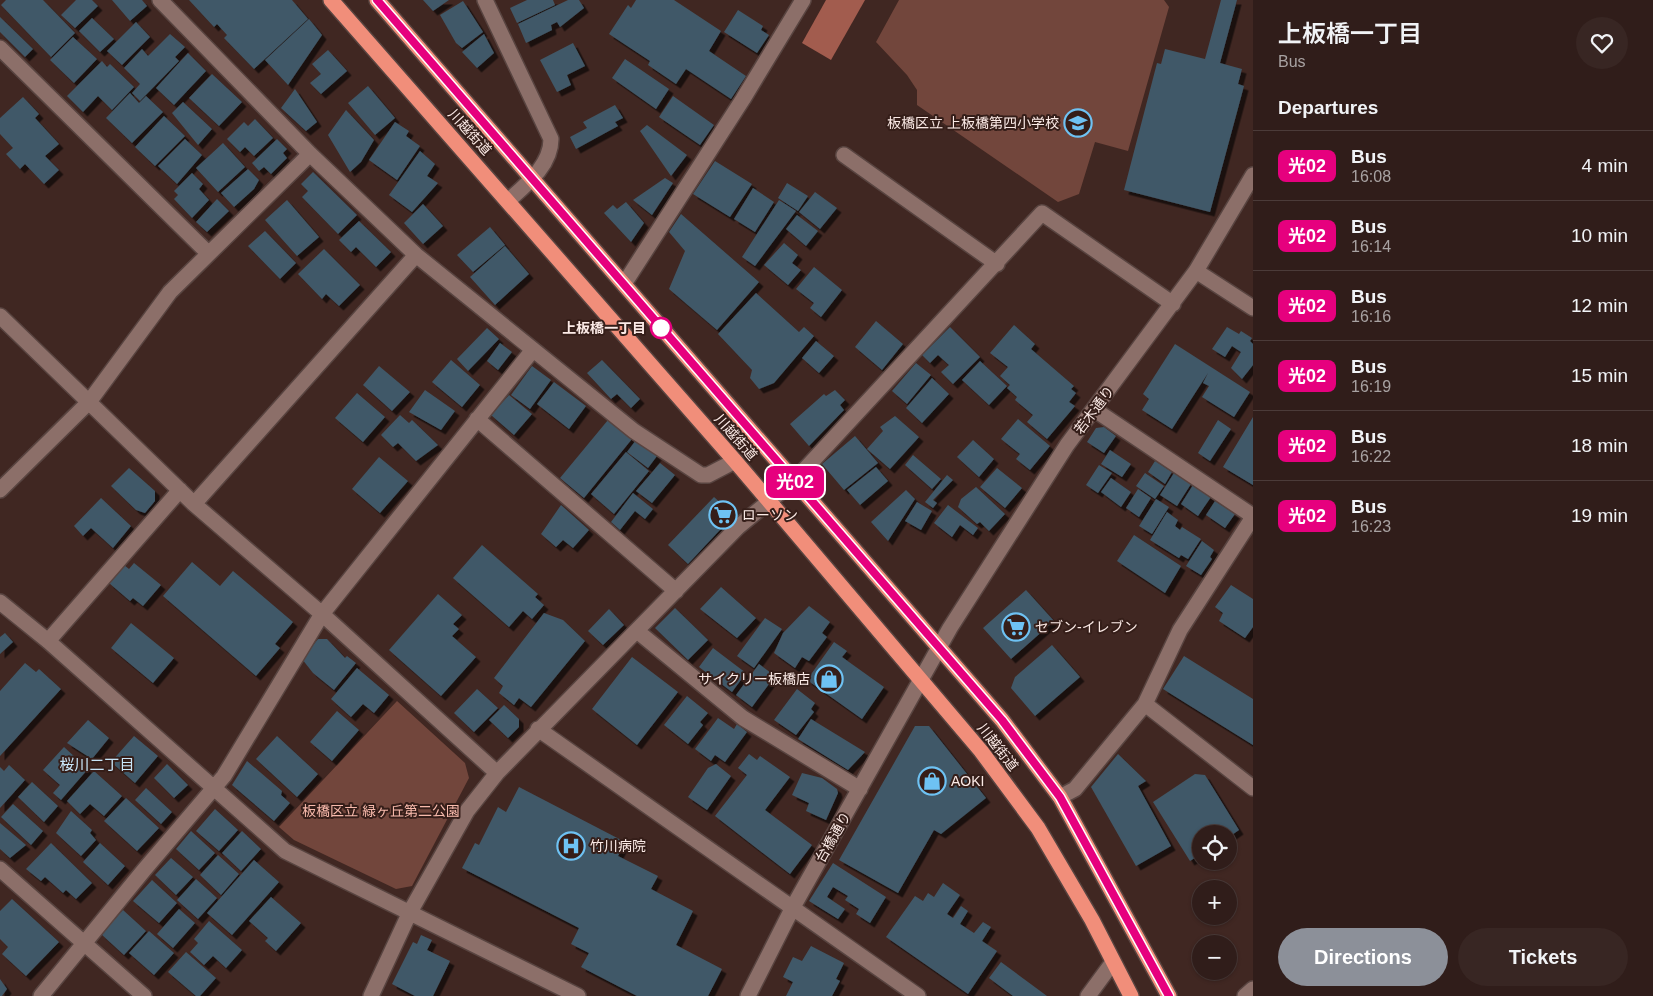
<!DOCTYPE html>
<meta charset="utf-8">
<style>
body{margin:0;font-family:Helvetica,"Noto Sans JP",sans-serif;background:#382623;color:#f1f3f6;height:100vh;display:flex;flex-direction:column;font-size:19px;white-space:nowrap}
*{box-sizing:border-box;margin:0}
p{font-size:16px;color:#a8a2a2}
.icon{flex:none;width:28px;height:28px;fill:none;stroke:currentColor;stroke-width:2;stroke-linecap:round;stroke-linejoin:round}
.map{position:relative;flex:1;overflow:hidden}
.details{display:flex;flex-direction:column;background:#301d1a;width:400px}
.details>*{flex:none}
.badge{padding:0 10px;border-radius:8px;font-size:18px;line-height:32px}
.fabs{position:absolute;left:1192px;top:825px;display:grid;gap:10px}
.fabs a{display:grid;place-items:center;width:45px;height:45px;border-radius:50%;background:#301d1a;box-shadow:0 1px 4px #0004,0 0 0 1px #4b3b39;font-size:25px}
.map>.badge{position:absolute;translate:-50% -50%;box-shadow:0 0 0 2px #fff}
h2{padding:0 25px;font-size:19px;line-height:45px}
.round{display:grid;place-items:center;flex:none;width:52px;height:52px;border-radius:26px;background:#382623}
.head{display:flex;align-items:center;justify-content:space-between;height:85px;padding:0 25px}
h1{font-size:24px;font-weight:600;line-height:38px}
.action{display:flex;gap:10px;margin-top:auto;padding:10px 25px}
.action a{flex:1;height:58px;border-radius:30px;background:#8c9099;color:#fff;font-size:20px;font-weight:600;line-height:58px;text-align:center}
.action a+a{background:#382623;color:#f1f3f6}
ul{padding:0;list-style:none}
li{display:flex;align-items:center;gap:15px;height:70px;padding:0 25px;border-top:1px solid #4b3b39}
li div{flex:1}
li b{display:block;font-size:19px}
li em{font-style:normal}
li .badge{min-width:55px;font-weight:700;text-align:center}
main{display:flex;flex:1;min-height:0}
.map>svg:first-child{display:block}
.green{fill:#72463c}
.water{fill:#a25c4e}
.building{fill:#415867;filter:url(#shadow)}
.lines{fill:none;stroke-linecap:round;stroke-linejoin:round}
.minor-casing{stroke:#584440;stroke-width:18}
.highway-casing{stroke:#584440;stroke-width:18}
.minor{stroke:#8c6f69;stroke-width:15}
.highway{stroke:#f18e7a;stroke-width:15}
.line-casing{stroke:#fff;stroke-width:11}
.line{stroke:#e6007e;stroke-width:8}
.stop-dot{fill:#fff;stroke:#e6007e;stroke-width:2.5}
.labels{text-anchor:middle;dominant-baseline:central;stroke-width:4;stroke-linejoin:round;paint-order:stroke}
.poi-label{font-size:14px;fill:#fbeae6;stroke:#351e19;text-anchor:start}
.street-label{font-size:14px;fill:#fbeae6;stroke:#351e19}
.stop-label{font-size:14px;font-weight:bold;fill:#fbeae6;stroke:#351e19;text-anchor:end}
.park-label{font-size:14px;fill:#f8baac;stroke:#351e19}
.neighbourhood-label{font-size:15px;fill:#c9e6f9;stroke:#351e19}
</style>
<main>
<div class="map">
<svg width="1253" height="996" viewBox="0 0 1253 996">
<defs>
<filter id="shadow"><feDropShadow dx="4.5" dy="4.5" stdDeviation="0" flood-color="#0009"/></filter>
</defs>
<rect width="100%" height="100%" fill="#402722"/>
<path class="green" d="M899,0H1164L1169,7L1128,151L1095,142L1079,194L1058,202L917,105V90L907,75L876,42Z
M397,701L465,763L469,778L412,886L396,889L294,840L279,827Z"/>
<path class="water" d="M826,0H865L831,60L802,43Z"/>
<path class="building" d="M6,0H43L75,33L51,57L1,5Z
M76,0H92L98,6L75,28L61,15Z
M112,0H142L147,6L130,21Z
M189,0H292L308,19L254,69L224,38L227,35L217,24L214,27Z
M423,0H449L433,11Z
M527,0H553L555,5L517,23L510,8Z
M568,0H579L584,8L560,27L557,22L551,25L552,30L526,43L518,24Z
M636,0H674L721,31L709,51L746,76L731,99L686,69L676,84L648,65L650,61L609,34L628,5L631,8Z
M1221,0H1237L1220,63L1242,69L1238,84L1244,86L1210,212L1124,190L1157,63L1161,64L1165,49L1205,59Z
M463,1L483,32L462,48L456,43L440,15Z
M738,10L763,26L761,30L769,35L757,53L724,32Z
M0,17L33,49L25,57L0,32Z
M92,18L114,39L100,52L79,31Z
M309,19L322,35L288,85L265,60Z
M136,22L150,37L122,65L107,51Z
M170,34L185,47L175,57L179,61L140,101L132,93L140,84L124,68L142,49L148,56Z
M484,34L494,53L477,68L462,52Z
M73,37L97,59L74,83L50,60Z
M573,43L585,66L567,75L571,85L557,92L540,60Z
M328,50L347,71L321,94L310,83L321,74L312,64Z
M188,53L206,71L174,105L156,88Z
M625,59L669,89L656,109L612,78Z
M102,61L107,67L110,64L134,87L112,110L98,96L83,112L67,96Z
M212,74L242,102L219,126L189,98Z
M368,86L395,118L375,135L348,103Z
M295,89L317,122L306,131L281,108Z
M130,93L139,103L146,96L163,112L132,143L106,118Z
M673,96L714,125L700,145L659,117Z
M23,97L39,114L35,118L59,144L45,156L59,170L44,184L25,164L20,169L6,154L13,148L0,134V118Z
M183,102L212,129L198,145L172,113Z
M615,105L623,118L615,122L618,126L576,149L570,137L587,128L583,122Z
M346,110L374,140L361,162L350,172L328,135Z
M164,116L185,136L155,166L135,147Z
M255,119L273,138L254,156L245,147L240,152L227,139L244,122L248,126Z
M395,122L409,131L406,136L420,146L397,180L369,160Z
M647,125L687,155L671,176L640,131Z
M185,139L202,155L177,184L158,166Z
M277,139L287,149L283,153L287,158L271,174L264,167L259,171L252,163Z
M223,143L245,167L218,192L196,168Z
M420,151L435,164L427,176L438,183L412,212L389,195Z
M715,161L752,184L730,217L693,194Z
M248,169L259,180L254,189L234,207L221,193Z
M313,172L357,215L338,234L302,197L308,191L301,184Z
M192,173L203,184L199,189L209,200L192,218L174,199L178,195L174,191Z
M665,178L673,183L652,215L633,200Z
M787,183L808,196L798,211L778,198Z
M753,188L774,202L755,232L734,219Z
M815,192L837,208L820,229L799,212Z
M217,199L229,211L207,232L196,222Z
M287,200L319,237L297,256L265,220Z
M779,200L796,211L755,266L742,257Z
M626,202L644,223L631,242L604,213L613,205L617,209Z
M423,204L443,226L423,244L404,223Z
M681,214L759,282L717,330L669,289L685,251L669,232Z
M797,215L818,231L806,246L786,229Z
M359,221L391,252L376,267L356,247L351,252L339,240Z
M490,227L505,245L473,272L457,255Z
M265,231L296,263L280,279L248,246Z
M784,243L798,255L792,263L801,270L788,285L764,265Z
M505,246L529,274L495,305L470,277Z
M324,249L360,285L339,306L326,294L322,299L298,274Z
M814,267L842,290L821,317L810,308L814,303L796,289Z
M756,293L799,332L804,327L814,336L774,383L759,389L750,378L752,370L718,334Z
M876,321L903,344L882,370L855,347Z
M1014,325L1035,344L1031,349L1074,386L1071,389L1076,393L1069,402L1075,406L1047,439L1027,422L1033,415L1015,400L1017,397L1007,388L1010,385L1000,376L1008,367L990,353Z
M950,327L980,357L953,384L941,372L949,365L938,355L930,363L922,355Z
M1227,327L1239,334L1241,331L1252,338L1250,341L1253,344V365L1242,379L1231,368L1241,352L1232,346L1225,357L1212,349Z
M487,328L499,339L468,371L457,359Z
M816,341L834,356L819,373L802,358Z
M500,343L512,352L498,370L487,361Z
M1175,344L1250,392L1234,417L1202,397L1209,386L1203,383L1208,373L1172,429L1142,410L1149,399L1143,394Z
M451,360L480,385L462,407L432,382Z
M602,360L640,399L631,408L617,394L611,399L587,373Z
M980,361L1007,386L989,405L962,380Z
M916,363L931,375L907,404L892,391Z
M379,366L410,392L392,411L363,385Z
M532,366L551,380L530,409L511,395Z
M932,378L949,394L922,423L906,408Z
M554,382L586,406L569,429L537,404Z
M425,390L455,411L441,430L409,412Z
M835,390L845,400L840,405L844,410L809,446L790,424L824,394L826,396Z
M357,393L385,417L363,442L335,418Z
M509,395L532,414L514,435L491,415Z
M400,415L409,423L412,420L438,445L416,461L398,443L393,447L381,435Z
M895,416L919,437L890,469L867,449L883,431L880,427Z
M1253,417V485L1223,467Z
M1018,419L1050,446L1030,470L1016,459L1020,454L1001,439Z
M608,420L632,439L584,498L560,478Z
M1218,420L1231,429L1210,461L1198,453Z
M1104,427L1116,436L1104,453L1087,442L1096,428Z
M855,436L878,463L844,490L822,464Z
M636,440L657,456L648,468L627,452Z
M973,440L994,459L979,477L957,457Z
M1110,450L1131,464L1122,477L1101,464Z
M626,452L649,471L614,514L591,494Z
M913,455L941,479L932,489L905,465Z
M379,457L408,481L380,513L352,489Z
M1155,461L1172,472L1165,484L1148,472Z
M660,463L675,475L652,503L636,491Z
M1099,465L1112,473L1098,493L1086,485Z
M876,467L888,481L860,505L847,490Z
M129,468L155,491V501L145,513L136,510L111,486Z
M997,468L1022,488L1005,508L980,487Z
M1145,473L1164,486L1155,499L1136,486Z
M1174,473L1191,484L1177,506L1160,495Z
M947,475L953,480L933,500L937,503L933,508L925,502Z
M1111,478L1131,492L1121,507L1101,492Z
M1193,485L1211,497L1198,516L1181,504Z
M976,487L1005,514L989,531L980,522L977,524L958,507L961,499Z
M1138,489L1151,498L1139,517L1126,508Z
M906,490L915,499L888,541L871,522Z
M633,493L653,509L645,519L635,511L620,530L611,522Z
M714,497L734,515L688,564L668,545Z
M101,498L131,526L113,548L91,528L83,536L74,526Z
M1156,499L1169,507L1152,534L1139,526Z
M1215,501L1235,514L1225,528L1206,515Z
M917,502L932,511L921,530L905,521Z
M561,505L589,530L573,548L563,540L556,547L541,534Z
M948,505L978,528L973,535L960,525L952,537L934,523Z
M1167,512L1178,520L1175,526L1180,530L1182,527L1201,539L1188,559L1181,555L1179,558L1150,540Z
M1134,535L1181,566L1165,593L1117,561Z
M1202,541L1214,550L1210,557L1212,559L1201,575L1186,566Z
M482,545L538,594L535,597L544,605L532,619L523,611L509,627L453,578Z
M192,562L220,586L233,571L293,622L275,644L280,648L256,676L163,596Z
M134,563L161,585L143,606L133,598L130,601L109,583L124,565L129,569Z
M1231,585L1253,599V627L1245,638L1219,621L1223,613L1215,607Z
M721,587L756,618L737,638L700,609Z
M1026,590L1054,621L1011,659L983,628Z
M438,594L462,615L453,624L459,629L452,636L476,657L441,696L389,650Z
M809,606L830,622L822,633L827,637L809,661L802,657L795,668L774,653L783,633Z
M675,608L708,640L688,660L655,628Z
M609,609L624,625L603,645L588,631Z
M544,613L563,620L585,641L531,707L519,698L514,705L499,693L503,686L494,678Z
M765,618L782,629L754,668L737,656Z
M131,623L174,658L153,683L111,648Z
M5,633L13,642L0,654V637Z
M318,639H327L345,658L347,656L356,663L334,690L313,673L302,659Z
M834,642L847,651L842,657L884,687L862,719L807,680Z
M1052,645L1080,677L1035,716L1011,688L1015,677Z
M713,648L746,673L732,692L699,667Z
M1184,656L1253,699V745L1163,689Z
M632,657L678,692L637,745L592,709Z
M25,663L36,672L39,669L61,689L0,756V691Z
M759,664L775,676L752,707L736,695Z
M357,668L389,695L374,713L363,704L351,717L331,699Z
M477,689L498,708L474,732L454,713Z
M797,689L815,703L811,709L814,712L796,735L774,720Z
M687,696L708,713L700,722L703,725L688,744L664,725Z
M504,705L519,719V727L508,738L489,720Z
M337,711L359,730L332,761L310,742Z
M718,718L734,729L737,724L747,732L725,762L715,755L711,761L695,749Z
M811,719L865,752L848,770L798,739Z
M88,720L109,738L92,759L67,743Z
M915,726H929L986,798L941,834L934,830L898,893L839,860Z
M134,736L158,756L135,783L111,762Z
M277,736L318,774L297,797L256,759Z
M64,747L88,769L61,800L53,793L60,785L43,770Z
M749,754L757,760L760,756L790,777L765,810L812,845L790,874L715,816L747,775L738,768Z
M1118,754L1146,781L1138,786L1171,846L1136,866L1091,787Z
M247,761L282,791L281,795L290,803L274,821L232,785Z
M167,764L188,785L174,798L154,778Z
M716,764L731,776L707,810L688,797L708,768Z
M9,765L25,780L0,808V767L4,771Z
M94,771L122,796L104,816L90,804L80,814L67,801Z
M802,773L822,778L837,789L838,793L826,820L806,811L809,803L792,795Z
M1195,774L1205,775L1239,830L1229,837V834H1201V854L1190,861L1153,802Z
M32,782L58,806L44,822L18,797Z
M519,787L625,842L618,856L658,876L651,889L693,911L676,945L722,969L708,996H637L581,967L589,953L571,944L579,928L462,868L475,843L479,845L498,807L506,812Z
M146,788L172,812L161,824L135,800Z
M126,798L159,828L137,851L104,821Z
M13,804L43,831L31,845L1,817Z
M215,809L238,830L219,851L196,831Z
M71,811L92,830L90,833L96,840L81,856L56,833Z
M0,823L26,845L10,858L0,849Z
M191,831L215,853L199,870L176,849Z
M242,831L261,849L241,871L222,853Z
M51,843L92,883L76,899L66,890L63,893L45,877L41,881L26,869Z
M100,843L125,866L108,885L83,862Z
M218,855L239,874L221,895L200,875Z
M171,858L193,877L176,895L155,875Z
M254,860L279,882L232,935L207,913Z
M833,863L886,897L870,923L856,914L859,909L845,900L848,896L833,887L827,897L845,909L838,919L809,901Z
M196,879L217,898L198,919L177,900Z
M152,880L177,903L159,923L133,901Z
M943,883L960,895L947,914L953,918L961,906L968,911L960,924L974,933L983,922L991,927L982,941L997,951L968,994L886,937L915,896L923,901L928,893L934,897Z
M271,897L301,923L276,951L265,941L268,938L249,921Z
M12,899L59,942L26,976L2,954L8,947L0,939V911Z
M179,909L195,923L173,948L157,934Z
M123,910L146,931L124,955L101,934Z
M209,921L242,950L226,968L213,956L204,965L190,952L198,943L194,939Z
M149,931L174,953L154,975L129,953Z
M421,935L432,940L427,950L450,961L433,996H415L392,984L413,942L417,944Z
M811,946L844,963L836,979L840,981L832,996H786L793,982L783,977L793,957L802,961Z
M186,952L216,978L200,996H196L168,972Z
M1001,962L1047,996H1013L989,978Z
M0,979L7,989L2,996H0Z"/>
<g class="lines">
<g class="minor-casing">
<path id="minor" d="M160,0L310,154L416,255L634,431L701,475H708L735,461
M485,0L551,139C551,165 527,184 509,200
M0,48L208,253
M844,155L997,264
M1196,271L1253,308
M624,284L743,99L803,0
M0,316L194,504L322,614L497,773
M1095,410L1253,516
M477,419L676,591
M0,490L89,402L170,292L310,154
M194,504L416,255
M0,602L48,641L285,851L578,996
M637,631L743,718L860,789
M48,641L180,490
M1145,704L1180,630L1253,517
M538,729L918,996
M1060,797L1075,789L1145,704L1253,788
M0,869L144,996
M41,996L144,870L224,776L322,614L532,351
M371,996L410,912L467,811L497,773L738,527L794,481L1042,213L1173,304
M748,996L793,907L950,628L1067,445L1196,271L1253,175
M1088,996L1113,962
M1245,996L1253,989"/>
</g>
<g class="highway-casing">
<path id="highway" d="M331,0L735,461L981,751L1038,828L1092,920L1131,996
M377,0L1002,720L1060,797L1169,996"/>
</g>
<use href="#minor" class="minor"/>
<use href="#highway" class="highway"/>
</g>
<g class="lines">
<g class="line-casing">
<path id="line" d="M377,0L1002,720L1060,797L1169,996"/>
</g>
<use href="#line" class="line"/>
</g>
<defs>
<g id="school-ring" transform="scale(1.4375)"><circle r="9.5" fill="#351e19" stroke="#6ec2f3" stroke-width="1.5"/><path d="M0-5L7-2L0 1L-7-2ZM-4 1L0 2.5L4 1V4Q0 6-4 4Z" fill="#6ec2f3"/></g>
<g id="supermarket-ring" transform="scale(1.4375)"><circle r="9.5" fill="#351e19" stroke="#6ec2f3" stroke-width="1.5"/><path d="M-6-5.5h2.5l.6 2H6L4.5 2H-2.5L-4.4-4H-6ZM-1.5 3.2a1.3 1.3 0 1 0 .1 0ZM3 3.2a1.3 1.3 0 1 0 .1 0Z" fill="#6ec2f3"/></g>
<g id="shop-ring" transform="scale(1.4375)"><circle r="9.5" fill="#351e19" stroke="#6ec2f3" stroke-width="1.5"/><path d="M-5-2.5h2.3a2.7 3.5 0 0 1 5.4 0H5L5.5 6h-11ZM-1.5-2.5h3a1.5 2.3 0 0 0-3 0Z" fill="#6ec2f3"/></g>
<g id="hospital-ring" transform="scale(1.4375)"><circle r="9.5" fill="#351e19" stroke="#6ec2f3" stroke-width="1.5"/><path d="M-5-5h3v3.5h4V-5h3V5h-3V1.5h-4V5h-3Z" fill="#6ec2f3"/></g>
</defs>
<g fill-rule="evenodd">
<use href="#school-ring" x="1078" y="123"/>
<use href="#supermarket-ring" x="723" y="515"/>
<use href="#supermarket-ring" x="1016" y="627"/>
<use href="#shop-ring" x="829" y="679"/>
<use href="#shop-ring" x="932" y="781"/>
<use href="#hospital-ring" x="571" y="846"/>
</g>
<circle class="stop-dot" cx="661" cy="328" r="10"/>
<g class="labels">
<g class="poi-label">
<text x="1059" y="123" text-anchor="end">板橋区立 上板橋第四小学校</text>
<text x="742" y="515">ローソン</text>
<text x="1035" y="627">セブン-イレブン</text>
<text x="810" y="679" text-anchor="end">サイクリー板橋店</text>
<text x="951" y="781">AOKI</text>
<text x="590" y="846">竹川病院</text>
</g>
<g class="street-label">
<text transform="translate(470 132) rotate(48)">川越街道</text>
<text transform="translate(1094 410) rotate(-53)">若木通り</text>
<text transform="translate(736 437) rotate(49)">川越街道</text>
<text transform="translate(998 747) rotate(52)">川越街道</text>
<text transform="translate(833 837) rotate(-60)">台橋通り</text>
</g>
<g class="stop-label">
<text x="646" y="328">上板橋一丁目</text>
</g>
<g class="park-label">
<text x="381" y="811">板橋区立 緑ヶ丘第二公園</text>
</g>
<g class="neighbourhood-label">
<text x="97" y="764">桜川二丁目</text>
</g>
</g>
</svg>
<div class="fabs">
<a><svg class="icon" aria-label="locate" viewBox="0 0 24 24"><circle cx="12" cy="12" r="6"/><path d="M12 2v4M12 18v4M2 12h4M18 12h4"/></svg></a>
<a>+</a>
<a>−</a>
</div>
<b class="badge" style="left:795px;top:482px;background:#e6007e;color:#fff">光02</b>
</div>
<section class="details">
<div class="head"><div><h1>上板橋一丁目</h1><p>Bus</p></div><a class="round"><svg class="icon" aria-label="heart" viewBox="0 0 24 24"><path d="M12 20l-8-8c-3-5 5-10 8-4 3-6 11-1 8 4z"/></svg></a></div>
<h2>Departures</h2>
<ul>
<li><span class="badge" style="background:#e6007e;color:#fff">光02</span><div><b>Bus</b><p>16:08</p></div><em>4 min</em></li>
<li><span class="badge" style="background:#e6007e;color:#fff">光02</span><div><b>Bus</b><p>16:14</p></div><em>10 min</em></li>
<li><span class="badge" style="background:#e6007e;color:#fff">光02</span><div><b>Bus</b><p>16:16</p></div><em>12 min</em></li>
<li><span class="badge" style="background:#e6007e;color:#fff">光02</span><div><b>Bus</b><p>16:19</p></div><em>15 min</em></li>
<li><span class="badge" style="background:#e6007e;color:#fff">光02</span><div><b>Bus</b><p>16:22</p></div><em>18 min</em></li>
<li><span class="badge" style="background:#e6007e;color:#fff">光02</span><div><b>Bus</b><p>16:23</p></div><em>19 min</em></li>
</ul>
<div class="action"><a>Directions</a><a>Tickets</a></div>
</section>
</main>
